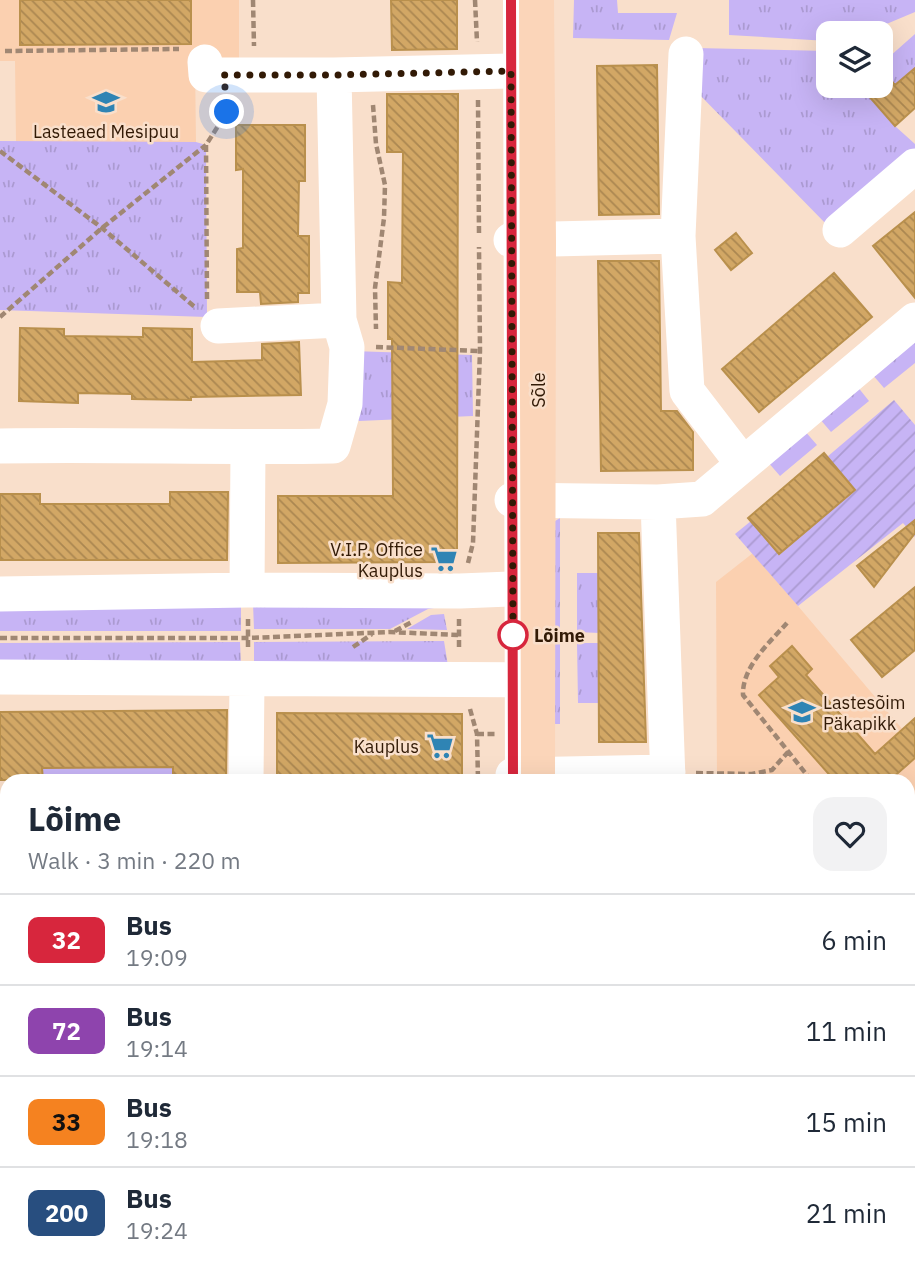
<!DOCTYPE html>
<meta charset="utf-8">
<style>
body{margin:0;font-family:"IBM Plex Sans",sans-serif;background:#f2f2f3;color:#1f2937;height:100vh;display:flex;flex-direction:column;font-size:26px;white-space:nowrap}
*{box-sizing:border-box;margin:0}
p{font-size:23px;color:#747a83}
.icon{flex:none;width:38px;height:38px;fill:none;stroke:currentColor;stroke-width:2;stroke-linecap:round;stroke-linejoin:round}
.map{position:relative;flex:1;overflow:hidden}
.side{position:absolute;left:0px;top:774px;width:915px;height:499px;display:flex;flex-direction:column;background:#fff;border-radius:21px 21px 0 0;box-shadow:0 7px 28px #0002}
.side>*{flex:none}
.badge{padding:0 14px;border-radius:10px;font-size:24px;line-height:46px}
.fabs{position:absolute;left:816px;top:21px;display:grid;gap:14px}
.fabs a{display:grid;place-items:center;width:77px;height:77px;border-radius:14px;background:#fff;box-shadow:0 7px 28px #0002;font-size:35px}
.you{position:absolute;width:35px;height:35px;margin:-18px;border:5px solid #fff;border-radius:50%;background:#1a73e8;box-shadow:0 0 0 10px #1a73e833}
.map>.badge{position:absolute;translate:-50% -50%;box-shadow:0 0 0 4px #fff}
.round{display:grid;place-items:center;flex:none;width:74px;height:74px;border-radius:21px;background:#f2f2f3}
.headline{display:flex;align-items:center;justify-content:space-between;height:119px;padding:0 28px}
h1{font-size:33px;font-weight:800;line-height:52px}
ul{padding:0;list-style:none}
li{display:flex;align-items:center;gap:21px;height:91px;padding:0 28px;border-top:2px solid #e0e1e3}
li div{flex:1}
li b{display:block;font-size:26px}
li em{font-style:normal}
li .badge{min-width:77px;font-weight:700;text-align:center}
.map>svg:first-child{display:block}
.built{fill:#fbd0b0}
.grass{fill:url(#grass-tufts)}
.park{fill:#c7b4f5}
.garden{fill:url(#garden-furrows)}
.building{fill:url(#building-back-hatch);stroke:#b9904d;stroke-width:2}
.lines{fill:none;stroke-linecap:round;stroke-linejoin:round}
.path{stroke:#a08773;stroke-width:4.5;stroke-dasharray:7 3.5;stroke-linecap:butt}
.minor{stroke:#fff;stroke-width:35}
.major{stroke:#fbd5b9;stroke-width:38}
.line-casing{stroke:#fff;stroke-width:16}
.line{stroke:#d7263d;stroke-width:10}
.walk{stroke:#321a06;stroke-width:7;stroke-dasharray:0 12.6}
.stop-dot{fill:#fff;stroke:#d7263d;stroke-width:3.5}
.labels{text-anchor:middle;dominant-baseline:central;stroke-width:5;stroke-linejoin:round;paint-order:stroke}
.poi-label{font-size:18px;fill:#321a06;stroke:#f9dfcb;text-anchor:end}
.street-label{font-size:18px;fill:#321a06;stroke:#f9dfcb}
.stop-label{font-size:18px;font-weight:bold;fill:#321a06;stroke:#f9dfcb;text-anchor:start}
</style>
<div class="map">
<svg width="915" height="1271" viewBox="0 0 915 1271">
<defs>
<pattern id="grass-tufts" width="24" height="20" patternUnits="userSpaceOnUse" patternTransform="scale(1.75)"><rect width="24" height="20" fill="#c7b4f5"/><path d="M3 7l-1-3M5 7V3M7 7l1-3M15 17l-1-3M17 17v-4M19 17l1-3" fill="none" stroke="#ab9ad1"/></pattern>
<pattern id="garden-furrows" width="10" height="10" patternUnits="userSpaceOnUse" patternTransform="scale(1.75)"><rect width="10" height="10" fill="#c7b4f5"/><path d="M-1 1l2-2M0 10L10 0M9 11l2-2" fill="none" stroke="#ab9ad1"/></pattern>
<pattern id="building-back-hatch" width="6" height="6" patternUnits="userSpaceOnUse" patternTransform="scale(1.75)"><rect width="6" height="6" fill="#d2a765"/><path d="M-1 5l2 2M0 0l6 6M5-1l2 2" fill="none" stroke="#ab8751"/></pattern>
</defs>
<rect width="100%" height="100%" fill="#f9dfcb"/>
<path class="built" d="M0,0H239V61L195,62L196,142H16L15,61H0Z
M753,553L915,744V862L908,868V780H717L716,582Z
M915,1076V1271H855L850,1265H908V1081Z"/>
<path class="grass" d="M574,0H617L618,13H677L669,40L573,38Z
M729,0H915V12L865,33H828V41L729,35Z
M915,34V68L896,86L880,68V65Z
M696,48L828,51V86H860L895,126L915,144V152L828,226L693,88Z
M0,141L196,142L206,145L207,317L0,310Z
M915,338V363L884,388L872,374Z
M352,351L472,355L473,416L359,421L354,416Z
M857,386L869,401L831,432L819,418Z
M804,430L817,445L780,476L767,461Z
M560,518V724H550L552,523Z
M577,573H598L599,633L577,632Z
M241,604V631H0V605Z
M253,604L446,606L428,609L390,629H254Z
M444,614L447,630L407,629L431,615Z
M444,641L448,666H254V642Z
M240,642L241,666H0V643Z
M577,643H599V703H578Z
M173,767V780H43L42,768Z
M0,830H7V1013L0,1012Z
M233,1265H321L315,1271H237Z"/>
<path class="park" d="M0,1038H7V1189L0,1186Z"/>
<path class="garden" d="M894,400L915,425V537L903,523L798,606L735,534L751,521L780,554L855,490L827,457Z
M744,1265H827L832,1271H744Z"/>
<path class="building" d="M20,0H191V44L20,45Z
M391,0H457V49L392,50Z
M657,65L659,214L599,215L597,66Z
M880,68L895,85L915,68V108L895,126L860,86H880Z
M387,94H458L457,549L443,562L278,563V496H393L392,339H388V282L402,283L403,152H387Z
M236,125H305V181H299L298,236H309V293H298V302L261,304L260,292H237V249L243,248V169L236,170Z
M915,212V298L873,246Z
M736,233L752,253L731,270L715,250Z
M598,261H659L661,411H677L693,432V470L601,471Z
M834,273L872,317L759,412L722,369Z
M20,328L64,329V336L143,337V328L192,329V362L262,360V344L299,342L301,395L191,397V400L132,399V394L78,393V403L19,401Z
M824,453L855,490L779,554L748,518Z
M170,492H228L227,560H0V494H40V504H170Z
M915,520V533L874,587L857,566Z
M598,533H639L646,742H599Z
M915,587V650L882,677L851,640Z
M792,646L812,669L806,675L875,754L915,718V758L890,780H834L759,695L779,677L770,666Z
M227,710L226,780H173V767L42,768L43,780H0V712Z
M277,713L462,714V780H395V775H277Z"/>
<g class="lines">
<path class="path" d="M253,0L254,46
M475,0L477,42
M5,51L179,49
M478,100L479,234
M373,105L376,144L385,185L384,218L375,288L376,329
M0,151L102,228L196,308
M207,299L206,145L227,112L226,103
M0,317L102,228L206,145
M376,347L480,351
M468,563L473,543L480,351L479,247
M248,619V648
M459,619V649
M787,623C769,643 742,667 743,695L811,780
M395,631L412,622
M0,638H249L390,632L458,635
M353,647L372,634
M470,709L477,734L478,780
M477,734H497
M696,773L752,774L772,770L788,752
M0,1043L7,1049
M908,1176L915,1170
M573,1265V1271
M836,1265L841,1271
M906,1265L911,1271
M889,1271L896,1265"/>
<path class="minor" d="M205,62L206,75H334
M840,230L915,166
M678,236L686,54
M511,240L678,236L687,391L743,464
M218,326L339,320
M0,446C111,444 222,448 333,446L345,404L347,347L339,320L334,75L511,71
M512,500L658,502L702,499L915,320
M658,502L668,780
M247,590L248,448
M0,594L247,590L460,591L512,589
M0,677L536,680
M513,775L668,772
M246,780L247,680
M0,820H7
M0,1200H7
M216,1265V1271
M687,1265V1271
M335,1271L337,1265"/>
<path class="major" d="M535,0L537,241L536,780
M513,1265V1271"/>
</g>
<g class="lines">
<g class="line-casing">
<path id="line" d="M511,0L513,780"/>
</g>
<use href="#line" class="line"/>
<path class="walk" d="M227,112L224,75H334L511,71L513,635"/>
</g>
<defs>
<g id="school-bare" transform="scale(2.1)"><path d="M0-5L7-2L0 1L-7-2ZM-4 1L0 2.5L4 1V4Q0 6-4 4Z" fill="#2f84b4" stroke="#f9dfcb" stroke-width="2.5" paint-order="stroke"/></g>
<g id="supermarket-bare" transform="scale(2.1)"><path d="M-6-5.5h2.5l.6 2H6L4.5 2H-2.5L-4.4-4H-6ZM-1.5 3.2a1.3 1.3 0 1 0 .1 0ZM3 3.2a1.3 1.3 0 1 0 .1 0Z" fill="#2f84b4" stroke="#f9dfcb" stroke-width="2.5" paint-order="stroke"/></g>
</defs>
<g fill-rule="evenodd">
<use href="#school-bare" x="106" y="102"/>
<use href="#supermarket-bare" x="444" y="559"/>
<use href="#school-bare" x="802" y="712"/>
<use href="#supermarket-bare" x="440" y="746"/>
</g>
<circle class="stop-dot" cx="513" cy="635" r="14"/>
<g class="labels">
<g class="poi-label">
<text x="106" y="131" text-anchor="middle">Lasteaed Mesipuu</text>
<text x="423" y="549">V.I.P. Office<tspan x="423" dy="21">Kauplus</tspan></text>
<text x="823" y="702" text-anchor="start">Lastesõim<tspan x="823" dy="21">Päkapikk</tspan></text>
<text x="419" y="746">Kauplus</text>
</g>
<g class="street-label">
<text transform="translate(538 390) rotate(-90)">Sõle</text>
</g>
<g class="stop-label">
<text x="534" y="635">Lõime</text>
</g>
</g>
</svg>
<div class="fabs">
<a><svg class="icon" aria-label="layers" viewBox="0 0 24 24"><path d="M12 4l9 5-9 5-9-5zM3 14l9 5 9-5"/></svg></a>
</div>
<div class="you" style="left:227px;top:112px"></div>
<section class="side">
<div class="headline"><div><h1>Lõime</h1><p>Walk · 3 min · 220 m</p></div><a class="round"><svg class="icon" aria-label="heart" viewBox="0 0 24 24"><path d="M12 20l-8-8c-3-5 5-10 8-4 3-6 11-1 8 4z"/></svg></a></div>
<ul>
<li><span class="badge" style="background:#d7263d;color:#fff">32</span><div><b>Bus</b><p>19:09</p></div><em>6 min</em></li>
<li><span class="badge" style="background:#8e44ad;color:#fff">72</span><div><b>Bus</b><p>19:14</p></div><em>11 min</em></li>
<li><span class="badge" style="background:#f58220;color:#111">33</span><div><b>Bus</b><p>19:18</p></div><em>15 min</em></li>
<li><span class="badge" style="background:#284e7f;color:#fff">200</span><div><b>Bus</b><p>19:24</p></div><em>21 min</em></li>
</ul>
</section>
</div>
